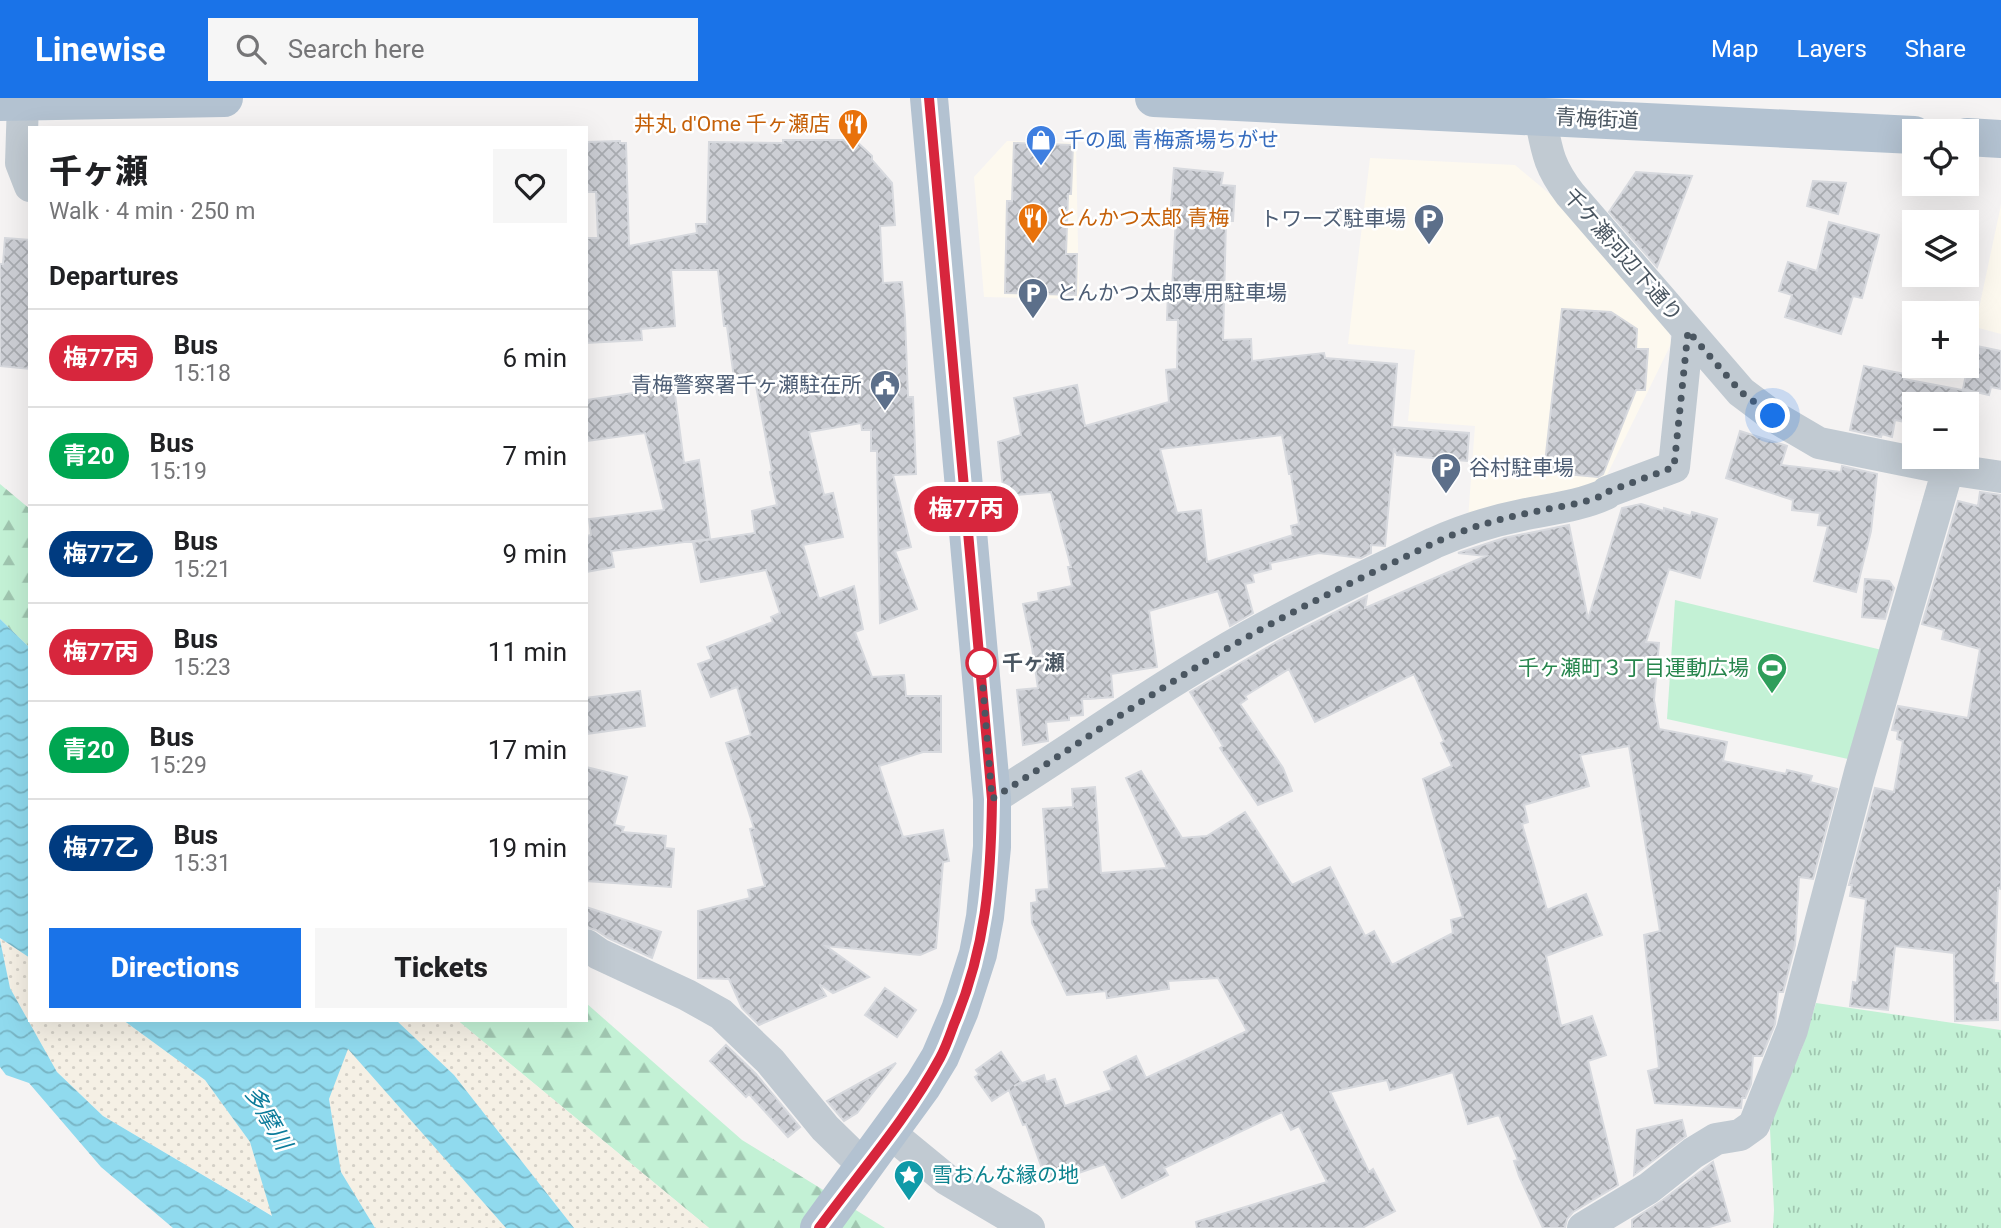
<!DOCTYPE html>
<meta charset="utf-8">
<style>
body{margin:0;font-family:Roboto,"Noto Sans JP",sans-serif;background:#f6f6f6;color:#202124;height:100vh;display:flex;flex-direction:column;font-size:26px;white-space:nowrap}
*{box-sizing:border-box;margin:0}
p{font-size:23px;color:#757577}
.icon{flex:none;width:38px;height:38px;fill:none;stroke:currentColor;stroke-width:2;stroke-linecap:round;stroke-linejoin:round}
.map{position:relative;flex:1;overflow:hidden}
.drawer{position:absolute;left:28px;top:28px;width:560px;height:896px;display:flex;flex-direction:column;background:#fff;border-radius:0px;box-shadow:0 7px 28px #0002}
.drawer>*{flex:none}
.badge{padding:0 14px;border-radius:23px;font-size:24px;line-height:46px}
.buttons{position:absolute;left:1902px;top:21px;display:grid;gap:14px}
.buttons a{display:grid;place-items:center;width:77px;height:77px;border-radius:0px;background:#fff;box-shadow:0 7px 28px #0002;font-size:35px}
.you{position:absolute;width:35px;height:35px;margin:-18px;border:5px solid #fff;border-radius:50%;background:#1a73e8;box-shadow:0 0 0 10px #1a73e833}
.map>.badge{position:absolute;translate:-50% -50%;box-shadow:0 0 0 4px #fff}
h2{padding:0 21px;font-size:26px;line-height:63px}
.round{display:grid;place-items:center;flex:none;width:74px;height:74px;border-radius:0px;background:#f6f6f6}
.overview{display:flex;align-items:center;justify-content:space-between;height:119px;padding:0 21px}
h1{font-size:33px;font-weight:800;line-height:52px}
.primary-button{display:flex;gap:14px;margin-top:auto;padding:14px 21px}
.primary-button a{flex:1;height:80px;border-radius:0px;background:#1a73e8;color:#fff;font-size:28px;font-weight:800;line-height:80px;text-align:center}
.primary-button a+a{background:#f6f6f6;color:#202124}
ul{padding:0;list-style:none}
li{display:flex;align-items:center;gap:21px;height:98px;padding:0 21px;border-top:2px solid #e0e0e0}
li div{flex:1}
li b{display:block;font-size:26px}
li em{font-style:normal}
li .badge{min-width:77px;font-weight:700;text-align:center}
header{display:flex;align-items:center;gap:42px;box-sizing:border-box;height:98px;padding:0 35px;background:#1a73e8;color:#fff}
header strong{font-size:33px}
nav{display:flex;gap:38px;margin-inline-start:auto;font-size:24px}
.search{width:490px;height:63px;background:#f6f6f6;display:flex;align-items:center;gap:18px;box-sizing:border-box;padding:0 24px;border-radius:0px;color:#757577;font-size:26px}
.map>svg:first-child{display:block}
.commercial{fill:#fdf9ef}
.grass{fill:url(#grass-tufts)}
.forest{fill:url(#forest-firs)}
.sand{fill:url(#sand-dots)}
.park{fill:#c3f1d5}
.water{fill:url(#water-waves)}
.building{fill:url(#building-cross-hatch);stroke:#d7d9de;stroke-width:2;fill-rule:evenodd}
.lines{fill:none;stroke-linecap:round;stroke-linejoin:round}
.street{stroke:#c1cad2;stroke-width:32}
.primary{stroke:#b3c2d1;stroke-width:38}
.line-casing{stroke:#fff;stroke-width:16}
.line{stroke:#d7263d;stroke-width:10}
.walk{stroke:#4a5661;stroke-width:7;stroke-dasharray:0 12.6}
.stop-dot{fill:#fff;stroke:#d7263d;stroke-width:3.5}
.labels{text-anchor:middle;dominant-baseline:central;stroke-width:5;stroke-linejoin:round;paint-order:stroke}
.street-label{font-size:21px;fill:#4a5661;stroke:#fff}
.food-label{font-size:21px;fill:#c56008;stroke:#fff;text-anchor:end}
.shop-label{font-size:21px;fill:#366cbe;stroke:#fff;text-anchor:start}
.service-label{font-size:21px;fill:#4e5e75;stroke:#fff;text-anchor:end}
.stop-label{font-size:21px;font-weight:bold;fill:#4a5661;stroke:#fff;text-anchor:start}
.leisure-label{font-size:21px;fill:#27864d;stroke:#fff;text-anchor:end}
.culture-label{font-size:21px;fill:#0d838f;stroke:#fff;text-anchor:start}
.water-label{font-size:23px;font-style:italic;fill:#0c7c9b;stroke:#fff}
</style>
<header>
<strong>Linewise</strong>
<div class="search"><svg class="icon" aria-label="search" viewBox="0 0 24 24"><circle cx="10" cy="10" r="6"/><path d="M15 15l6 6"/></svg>Search here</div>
<nav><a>Map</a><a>Layers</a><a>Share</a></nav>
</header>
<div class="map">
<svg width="2001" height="1130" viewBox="0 0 2001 1130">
<defs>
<pattern id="grass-tufts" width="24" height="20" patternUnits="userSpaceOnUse" patternTransform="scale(1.75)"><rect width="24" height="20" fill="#c3f1d5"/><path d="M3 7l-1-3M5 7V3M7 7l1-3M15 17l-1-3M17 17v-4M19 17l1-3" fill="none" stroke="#a0c6b0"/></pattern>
<pattern id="forest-firs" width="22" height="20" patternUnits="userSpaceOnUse" patternTransform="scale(1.75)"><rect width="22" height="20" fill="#c3f1d5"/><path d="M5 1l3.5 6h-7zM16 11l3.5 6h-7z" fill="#a0c6b0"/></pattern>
<pattern id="sand-dots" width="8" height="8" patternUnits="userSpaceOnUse" patternTransform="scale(1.75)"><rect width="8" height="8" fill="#f5f0e5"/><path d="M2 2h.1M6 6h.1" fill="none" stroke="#d4d0c7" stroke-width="1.8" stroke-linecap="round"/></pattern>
<pattern id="water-waves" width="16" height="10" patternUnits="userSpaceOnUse" patternTransform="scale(1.75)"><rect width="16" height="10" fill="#90daee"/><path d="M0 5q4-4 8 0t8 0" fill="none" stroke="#78b4c4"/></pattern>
<pattern id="building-cross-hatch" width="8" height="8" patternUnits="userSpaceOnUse" patternTransform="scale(1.75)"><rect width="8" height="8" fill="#cdcfd5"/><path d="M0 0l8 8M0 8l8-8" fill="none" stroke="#a8abb0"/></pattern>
</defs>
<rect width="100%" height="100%" fill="#f5f3f3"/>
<path class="commercial" d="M1007,43L1076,45L1079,201L984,199L974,79Z
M1370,60L1515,67L1563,107L1669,232L1671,246L1604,383L1468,421L1475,328L1408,323L1415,252L1348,246Z
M2001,107V236L1975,229Z"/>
<path class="grass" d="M1816,905L2001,932V1130H1773L1774,1112L1770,1031L1777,1005L1801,953Z"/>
<path class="forest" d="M0,386L30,411V550L0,521Z
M586,905L742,1042L885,1130H709L457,922H586Z"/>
<path class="sand" d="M0,840L30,860V922H123L205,982L250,1044L273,1118L103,1018L57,974L10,890Z
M396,922H457L709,1130H574L454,977Z
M348,950L506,1130H375L341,1074L329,1000Z"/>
<path class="park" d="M1675,502L1886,553L1848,661L1667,621Z"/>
<path class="water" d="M0,521L30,550V860L0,840Z
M0,842L10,890L57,974L103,1018L272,1118L250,1044L205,982L123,922H396L454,977L574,1130H506L348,951L329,1001L341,1074L375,1130H173L101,1069L29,985L6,977L0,969Z"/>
<path class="building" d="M783,42H855L872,58V62L892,85L895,127L880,128L883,185L902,184L905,220L908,299H913L916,376L893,377L911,449L895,453L917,511L880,525L877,353H871V332H862L861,325L809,334L824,397L833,395L843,439L803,447L819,501L854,488L863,531L855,534L872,579L904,577L906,598H941V654H923L879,668L903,739L943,732L949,763L943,764L936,850L920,857L826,848L869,879L833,895L819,886L826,898L759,927L742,910L729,881L698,880V813L750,800L748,792L765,788L750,731L754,730L726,645L751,637L737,589L711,599L698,566L712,561L707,549L773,524L771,519L780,515L766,472L701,484L693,444L755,435L752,413L777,407L770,374L772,373L754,277L734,280L727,228H724L718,172H671L675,228L641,231L642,242L586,245V140H598L596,94H586V44L620,43V45H626L629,148L697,135L696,126H707L709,44L783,45Z
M1014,45L1073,47L1071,96H1068L1066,156H1077L1076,197L1005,195L1007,103H1012Z
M1174,70L1223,75L1221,87L1235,88L1233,123H1226L1223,242L1251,241L1252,263L1324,255L1325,260L1397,266L1392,329L1469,335L1467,363L1397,357L1394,350L1385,448L1371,447V455L1361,460L1319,455L1270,465L1271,471L1252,476L1254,484L1245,486L1253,515L1230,528L1218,493L1149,513L1157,569L1111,576L1113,599L1089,601L1088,597V601H1082L1083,617L1069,618V622L1046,624L1048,643L1023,647L1017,592L1038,590L1032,549L1023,506L1039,503L1038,495L1072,488L1068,469H1071L1051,394L1004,398L998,344L1021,337L1014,300L1077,287L1085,328L1169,304L1166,272L1177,271L1178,222H1167L1168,192H1172L1176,119H1170ZM1282,337L1289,376H1291L1299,426L1291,428L1293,437L1207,464L1201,412L1177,415L1160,351Z
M1636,74L1692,78L1657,169L1609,114Z
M1813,83L1846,85L1838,116L1807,108Z
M1829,124L1879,137L1862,200L1853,198L1841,236L1785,219L1792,197L1779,193L1788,164L1817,173Z
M5,140L30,142V271L0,268V166H3Z
M1562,211L1611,214L1637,231L1636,251H1648L1645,292H1636L1603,376L1598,379L1544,374Z
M1972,247L2001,253V291L1991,289L1989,297L1963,291Z
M1864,268L1905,276L1904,281L1973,294L1972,306H1914V326L1895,322L1892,339L1882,336L1881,339L1850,332Z
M674,289L684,365L699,362L710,441L611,453L614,469L586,474V438L591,437L589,421L664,412L645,335L586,343V302Z
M1740,333L1787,348L1781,367L1841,374L1842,368L1877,376L1871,433L1856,494L1814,483L1828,428L1818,427L1820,415L1792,412L1793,402L1726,380Z
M1980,394L2001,397V791L1998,790L1994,885H1998V922L1955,923L1954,855L1895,848L1888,912L1850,908L1853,884L1857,885L1866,801L1850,798L1852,787H1849L1875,690L1894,694L1903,643L1897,641L1898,633L1892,632L1898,608L1968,620L1980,551L1942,541L1944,532L1922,526L1958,403L1978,408Z
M1641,406L1664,413V410L1691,418L1692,414L1717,421L1700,480L1669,471L1646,544L1659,545L1654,602L1659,631L1727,644L1723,663L1786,676L1787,672L1812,678L1810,684L1837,691L1813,781L1799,779L1795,847L1783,894H1778L1775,926L1762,958H1753L1751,986L1745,1000H1742L1741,1010L1655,1005L1648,973L1659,970L1644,837L1660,833L1629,648L1580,657L1589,688L1524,707L1528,724L1522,726L1547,812L1586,796L1602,837L1546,858L1561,928L1592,918L1606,957L1588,963L1618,1087L1573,1114L1567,1121L1565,1130H1543L1519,1078L1514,1063L1518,1062L1499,1017L1468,1026L1453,974L1390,992L1387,982L1330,994L1369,1074L1373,1071L1395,1113L1362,1130H1197L1196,1124L1327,1084L1299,1028L1291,1032L1282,1014L1164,1070L1168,1077L1122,1100L1105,1066L1052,1084L1049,1074L1044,1076L1026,1026L1023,1027L1009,992L992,1003L975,979L979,976L976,972L1001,954L1021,984L1014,988L1044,977L1046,984L1055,981L1065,1008L1112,992L1104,974L1136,958L1146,980L1247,933L1218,880L1168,883L1169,891L1107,900L1106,893L1067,897L1032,825L1031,805L1037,804L1036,792L1049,791L1043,711L1073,709L1072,691L1095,689L1101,775L1167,770L1126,680L1141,673L1182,740L1207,738L1245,714L1292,787L1330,769L1365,838L1374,833L1392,867L1453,835L1451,822L1463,819L1423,681L1452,668L1441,645L1444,643L1414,576L1315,624L1289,571L1245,598L1247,601L1240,606L1283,670L1292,693L1258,707L1220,650L1223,648L1190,594L1280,542L1367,498L1365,510L1486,458L1458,455L1504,440L1569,427L1588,521L1622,410Z
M1865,481L1889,483L1894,490L1885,521L1862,519Z
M640,593L645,628L586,636V600Z
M586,669L627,679L614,727L624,729L622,734L666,738L665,750L674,751L671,789L586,783Z
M586,809L661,834L652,860L608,840L596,832L586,829Z
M885,890L916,912L897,939L865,917Z
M726,947L756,976L800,1029L788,1039L749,996L746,999L710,963Z
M896,965L857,1015L844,1023L827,1003Z
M1682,1022L1686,1038L1634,1077L1637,1032Z
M1713,1064L1730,1123L1706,1130H1632V1122L1660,1104Z"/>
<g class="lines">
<path class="street" d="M22,0L23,4L21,65L30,88
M1540,18C1547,53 1548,67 1570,96L1741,294L1773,318L1819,345L1948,371L2001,379
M992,701C1078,647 1160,588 1249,538C1309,504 1372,475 1434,445C1463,432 1492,423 1522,417C1550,411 1580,408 1606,396L1607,394L1674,369L1688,233
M586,847L599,856L687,897L721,916L770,963L825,1030L865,1069
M890,1035L946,1081L1029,1130
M1583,1130L1649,1090L1693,1055L1716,1041L1740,1037L1754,1027L1792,932L1860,674L1948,371"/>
<path class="primary" d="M1154,0L1914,37
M0,4L224,0
M1967,39L2001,41
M819,1130L923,987L940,959L960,912L978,856L985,819L992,749V701L929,0"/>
</g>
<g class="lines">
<g class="line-casing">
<path id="line" d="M819,1130C860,1074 907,1021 940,960C946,949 950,937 954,926C986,850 991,782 992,701L929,0"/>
</g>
<use href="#line" class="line"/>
<path class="walk" d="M981,565L992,701C1078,647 1160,588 1249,538C1309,504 1372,475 1434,445C1466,430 1499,421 1533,414C1557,409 1583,406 1606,396L1607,394L1674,369L1688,233L1741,294L1773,318"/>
</g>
<defs>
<g id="restaurant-pin" transform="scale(1.575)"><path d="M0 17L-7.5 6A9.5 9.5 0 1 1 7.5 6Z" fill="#e8710a" stroke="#fff"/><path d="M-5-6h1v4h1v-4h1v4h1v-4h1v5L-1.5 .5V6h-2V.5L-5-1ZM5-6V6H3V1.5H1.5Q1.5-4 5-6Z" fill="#fff"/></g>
<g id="shop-pin" transform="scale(1.575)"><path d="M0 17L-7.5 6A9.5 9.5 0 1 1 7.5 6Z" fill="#3f7fe0" stroke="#fff"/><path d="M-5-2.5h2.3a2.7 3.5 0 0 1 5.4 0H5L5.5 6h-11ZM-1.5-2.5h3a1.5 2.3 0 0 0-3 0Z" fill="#fff"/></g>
<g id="parking-pin" transform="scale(1.575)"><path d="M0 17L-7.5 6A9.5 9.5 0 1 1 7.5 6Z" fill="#5c6f8a" stroke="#fff"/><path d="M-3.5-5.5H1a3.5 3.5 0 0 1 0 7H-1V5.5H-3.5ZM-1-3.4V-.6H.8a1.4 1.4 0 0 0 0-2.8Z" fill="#fff"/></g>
<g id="civic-pin" transform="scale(1.575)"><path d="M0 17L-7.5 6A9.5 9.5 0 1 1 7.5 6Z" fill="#5c6f8a" stroke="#fff"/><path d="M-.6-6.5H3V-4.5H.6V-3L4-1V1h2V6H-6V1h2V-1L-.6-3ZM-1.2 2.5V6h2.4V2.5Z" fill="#fff"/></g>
<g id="stadium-pin" transform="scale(1.575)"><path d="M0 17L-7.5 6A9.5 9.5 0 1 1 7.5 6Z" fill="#2e9e5b" stroke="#fff"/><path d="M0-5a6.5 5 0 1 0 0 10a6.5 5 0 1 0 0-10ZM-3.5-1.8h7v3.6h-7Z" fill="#fff"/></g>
<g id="sight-pin" transform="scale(1.575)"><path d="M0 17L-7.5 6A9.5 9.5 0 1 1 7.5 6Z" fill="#0f9aa8" stroke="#fff"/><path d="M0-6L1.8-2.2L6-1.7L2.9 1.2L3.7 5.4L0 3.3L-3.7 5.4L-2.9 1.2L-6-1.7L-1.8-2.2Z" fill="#fff"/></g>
</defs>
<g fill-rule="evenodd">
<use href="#restaurant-pin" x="853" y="26"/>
<use href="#shop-pin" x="1041" y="42"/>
<use href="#restaurant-pin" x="1033" y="120"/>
<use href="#parking-pin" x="1429" y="121"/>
<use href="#parking-pin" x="1033" y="195"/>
<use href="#civic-pin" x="885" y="287"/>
<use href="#parking-pin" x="1446" y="370"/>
<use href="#stadium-pin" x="1772" y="570"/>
<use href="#sight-pin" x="909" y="1077"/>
</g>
<circle class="stop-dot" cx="981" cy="565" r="14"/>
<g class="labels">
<g class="street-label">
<text transform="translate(1597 21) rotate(3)">青梅街道</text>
<text transform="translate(1623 157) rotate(49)">千ケ瀬河辺下通り</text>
</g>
<g class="food-label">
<text x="830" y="26">丼丸 d'Ome 千ヶ瀬店</text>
<text x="1056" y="120" text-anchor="start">とんかつ太郎 青梅</text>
</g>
<g class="shop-label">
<text x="1064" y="42">千の風 青梅斎場ちがせ</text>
</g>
<g class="service-label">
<text x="1406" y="121">トワーズ駐車場</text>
<text x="1056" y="195" text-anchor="start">とんかつ太郎専用駐車場</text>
<text x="862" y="287">青梅警察署千ヶ瀬駐在所</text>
<text x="1469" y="370" text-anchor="start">谷村駐車場</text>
</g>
<g class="stop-label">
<text x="1002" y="565">千ヶ瀬</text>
</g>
<g class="leisure-label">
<text x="1749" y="570">千ヶ瀬町３丁目運動広場</text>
</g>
<g class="culture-label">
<text x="932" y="1077">雪おんな縁の地</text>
</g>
<g class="water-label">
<text transform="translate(268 1020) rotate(60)">多摩川</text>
</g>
</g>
</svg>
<div class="buttons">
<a><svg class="icon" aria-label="locate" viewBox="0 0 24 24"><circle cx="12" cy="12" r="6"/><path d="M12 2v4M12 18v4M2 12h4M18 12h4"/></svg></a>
<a><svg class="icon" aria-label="layers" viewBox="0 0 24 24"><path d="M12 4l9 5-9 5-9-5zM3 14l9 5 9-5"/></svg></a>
<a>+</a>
<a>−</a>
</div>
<div class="you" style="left:1773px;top:318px"></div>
<b class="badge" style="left:966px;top:411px;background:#d7263d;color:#fff">梅77丙</b>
<section class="drawer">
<div class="overview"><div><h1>千ヶ瀬</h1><p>Walk · 4 min · 250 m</p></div><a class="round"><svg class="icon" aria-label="heart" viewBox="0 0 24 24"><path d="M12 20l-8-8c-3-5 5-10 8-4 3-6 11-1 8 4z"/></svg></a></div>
<h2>Departures</h2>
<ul>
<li><span class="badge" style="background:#d7263d;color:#fff">梅77丙</span><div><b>Bus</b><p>15:18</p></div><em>6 min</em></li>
<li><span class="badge" style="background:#00a651;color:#fff">青20</span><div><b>Bus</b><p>15:19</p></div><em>7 min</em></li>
<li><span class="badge" style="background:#003b80;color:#fff">梅77乙</span><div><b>Bus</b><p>15:21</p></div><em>9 min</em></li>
<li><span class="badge" style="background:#d7263d;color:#fff">梅77丙</span><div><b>Bus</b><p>15:23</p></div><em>11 min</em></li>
<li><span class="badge" style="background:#00a651;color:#fff">青20</span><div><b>Bus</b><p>15:29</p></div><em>17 min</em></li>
<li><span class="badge" style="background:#003b80;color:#fff">梅77乙</span><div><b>Bus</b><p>15:31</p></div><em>19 min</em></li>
</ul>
<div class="primary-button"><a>Directions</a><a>Tickets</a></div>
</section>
</div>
